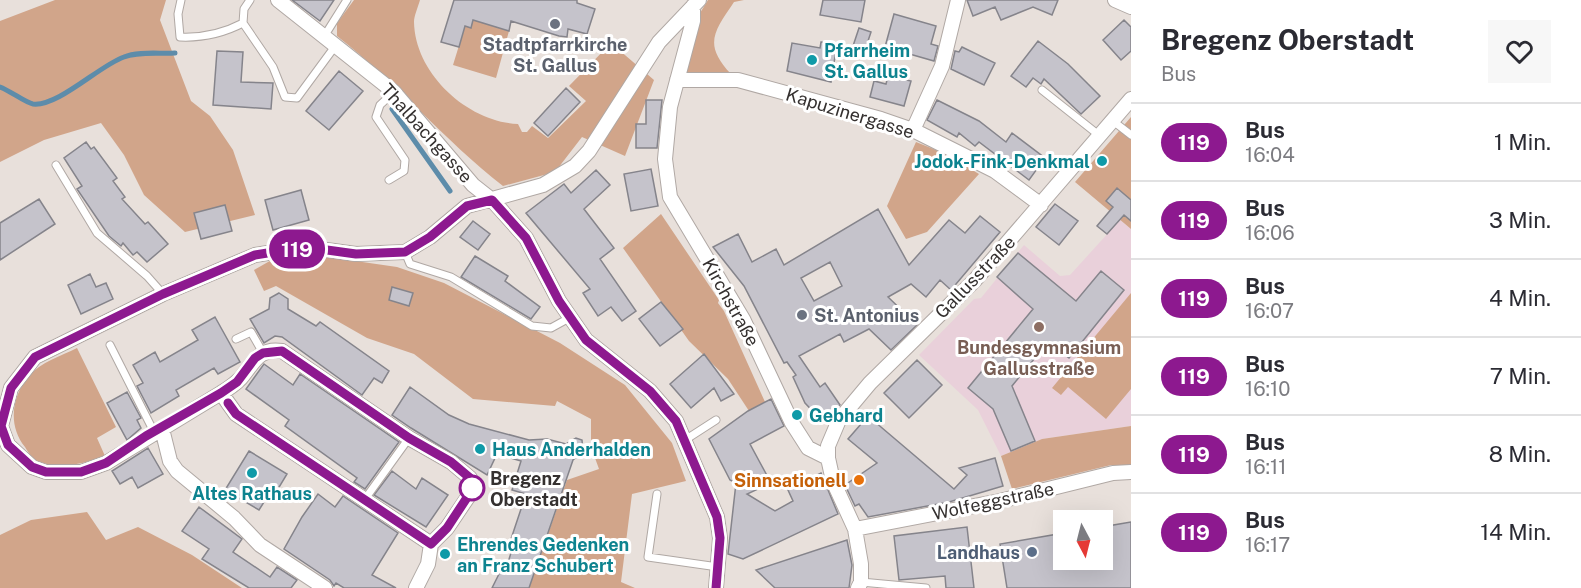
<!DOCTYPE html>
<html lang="de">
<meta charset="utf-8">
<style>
body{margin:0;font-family:"Public Sans",sans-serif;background:#f7f7f7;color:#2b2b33;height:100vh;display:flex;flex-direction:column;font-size:22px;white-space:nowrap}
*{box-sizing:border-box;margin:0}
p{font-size:20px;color:#7c7c81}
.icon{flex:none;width:33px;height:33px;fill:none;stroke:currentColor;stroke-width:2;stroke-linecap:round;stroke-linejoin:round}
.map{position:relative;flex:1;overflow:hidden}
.details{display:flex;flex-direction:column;background:#fff;width:450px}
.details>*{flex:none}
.badge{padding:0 12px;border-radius:20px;font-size:21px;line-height:39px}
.needle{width:39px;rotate:173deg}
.buttons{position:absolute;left:1053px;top:510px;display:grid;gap:12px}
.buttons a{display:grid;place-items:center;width:60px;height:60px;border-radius:0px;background:#fff;box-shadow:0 6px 24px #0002;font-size:30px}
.map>.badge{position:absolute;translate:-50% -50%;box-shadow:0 0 0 3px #fff}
.round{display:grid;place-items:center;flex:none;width:63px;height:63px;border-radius:0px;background:#f7f7f7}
.overview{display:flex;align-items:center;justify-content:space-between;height:102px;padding:0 30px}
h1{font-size:28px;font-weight:700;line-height:45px}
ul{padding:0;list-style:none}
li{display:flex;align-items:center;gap:18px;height:78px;padding:0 30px;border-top:2px solid #e1e1e2}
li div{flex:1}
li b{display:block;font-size:22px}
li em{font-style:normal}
li .badge{min-width:66px;font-weight:700;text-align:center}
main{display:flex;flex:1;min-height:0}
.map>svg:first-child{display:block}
.education{fill:#e9d0da}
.green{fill:#d1a58a}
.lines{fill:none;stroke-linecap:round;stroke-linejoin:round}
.stream{stroke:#5d8caa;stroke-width:5}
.building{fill:#c5c3cb;stroke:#85848b;stroke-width:1.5;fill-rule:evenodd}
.lane-casing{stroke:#b0a8a4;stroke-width:9}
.street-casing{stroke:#b0a8a4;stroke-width:16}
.lane{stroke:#fff;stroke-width:7}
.street{stroke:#fff;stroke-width:14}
.line-casing{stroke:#fff;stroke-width:14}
.line{stroke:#8d198f;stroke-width:9}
.worship-dot{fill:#6b7280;stroke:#fff;stroke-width:2}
.culture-dot{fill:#0f9aa8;stroke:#fff;stroke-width:2}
.education-dot{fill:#8d6e63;stroke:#fff;stroke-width:2}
.food-dot{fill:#e8710a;stroke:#fff;stroke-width:2}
.stop-dot{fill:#fff;stroke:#8d198f;stroke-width:3}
.service-dot{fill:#5c6f8a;stroke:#fff;stroke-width:2}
.labels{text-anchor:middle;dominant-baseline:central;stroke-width:6;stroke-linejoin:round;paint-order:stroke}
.worship-label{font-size:18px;font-weight:bold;fill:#5b616d;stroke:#fff}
.culture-label{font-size:18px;font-weight:bold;fill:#0d838f;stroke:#fff;text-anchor:start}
.street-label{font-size:18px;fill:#34302f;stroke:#fff}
.education-label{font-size:18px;font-weight:bold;fill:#785e54;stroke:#fff}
.stop-label{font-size:18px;font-weight:bold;fill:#34302f;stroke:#fff;text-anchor:start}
.food-label{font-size:18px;font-weight:bold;fill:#c56008;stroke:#fff;text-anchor:end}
.service-label{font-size:18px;font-weight:bold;fill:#4e5e75;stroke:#fff;text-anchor:end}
</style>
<main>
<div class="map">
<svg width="1131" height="588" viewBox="0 0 1131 588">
<rect width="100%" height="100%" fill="#e8e0db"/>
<path class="education" d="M1120,220L1131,229V426L1042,439L1001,456L978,410L919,355L974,299L981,298L1024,245L1060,276L1070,275Z"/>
<path class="green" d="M55,0H166L160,20L191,101L210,116L233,150L255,215L185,232L144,195L124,155L101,123L44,140L0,162V21Z
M354,0H420C418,7 414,16 414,22C415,74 468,122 518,124L522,132H527L532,126L548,138L586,101L569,86L611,43L654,80L625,156L582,137L555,172L503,186C444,140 396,82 337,36V23Z
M708,0H744L734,2C714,32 703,44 731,74L695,78L684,73L700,13Z
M473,20L509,31L496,78L453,65L465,26L471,28Z
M1131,117V229L1075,182Z
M916,142L946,154L979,174L927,232L906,239L887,206Z
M661,214L719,300L718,303L724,311L765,402L749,411L728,379L689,341L623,248Z
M321,256L397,267L444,283L560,343L625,385L672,443L686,481L632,494L621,582L635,588H529L567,480L599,469L591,447V419L557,401L555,406L473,399L414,354L367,338L276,286L264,291L254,270L275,258Z
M1131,293V389L1106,419L1068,387L1061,395L1052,388Z
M77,348L116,427L97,438L105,456C84,464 58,470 37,461C32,459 28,452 25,447C8,426 11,397 29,376C41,362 61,356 77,348Z
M1131,426V466L1111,465L1012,489L1001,456L1042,439Z
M87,512L106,540L138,527L192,555L242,588H0V535L31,520Z"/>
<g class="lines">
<path class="stream" d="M0,87C9,90 26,103 33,104C58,107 100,65 124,57C138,51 160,54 175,53
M392,109L450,191"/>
</g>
<path class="building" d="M292,0H334L320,21Z
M454,0H577V3L595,9L587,34L568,29L567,37L559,36L511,21L509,31L473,20L471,28L465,26L459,47L441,42Z
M823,0H865L861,22L820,15Z
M967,0H1058L1052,15L1033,7L1001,20L995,7L973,16Z
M894,14L936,26L931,44L938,46L934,61L885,47Z
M1124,20L1131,27V51L1121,60L1103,40Z
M859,28L871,32L863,56L851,52Z
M1038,41L1068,64L1100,96L1081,114L1044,79L1041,84L1033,78L1026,87L1011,76Z
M821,42L837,44L831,82L787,71L792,43L820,48Z
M962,47L995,63L984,85L951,69L955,51L959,52Z
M217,51L243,52L241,82L273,83L271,109L213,105Z
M339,71L363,91L329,130L306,111Z
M888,76L911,81L904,106L870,97L874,81L886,84Z
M566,88L580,102L548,136L534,123Z
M646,100H662L657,148H636V124H646Z
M937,100L979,121L1006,142L1012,133L1045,158L1029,180L979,142L975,146L959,133L957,137L927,120Z
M86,142L91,149L94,147L117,178L113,181L125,197L122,199L145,224L148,222L168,244L147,262L137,252L133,255L123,243L121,246L109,236L77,189L82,186L64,158Z
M651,169L658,206L631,211L624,174Z
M596,170L610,185L584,209L614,248L600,259L636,311L622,321L611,307L598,316L583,293L590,289L526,213L564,184L571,193Z
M1117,188L1131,200V221L1124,215L1107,234L1097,226L1113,207L1106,201Z
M301,190L309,220L273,230L265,200Z
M39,199L55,224L0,260V223Z
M1055,204L1078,221L1059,245L1036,227Z
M225,205L232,231L201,239L194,213Z
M878,209L909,265L949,220L965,233L980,216L1000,232L951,290L940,280L926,297L911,284L888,297L917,325L891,350L869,329L844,342L840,334L799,356L820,387L825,383L840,405L822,421L805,403L793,377L796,375L787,362L784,363L744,286L713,247L738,234L752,262L776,249L784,265ZM830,262L842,286L814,301L801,278Z
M473,221L490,234L478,250L460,237Z
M1018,253L1076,301L1101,271L1124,290L1069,358L1048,342L1012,386L1035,441L1011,451L993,409L968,388L1033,309L997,277Z
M475,256L508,276L505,281L540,307L531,319L461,277Z
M90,274L96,287L106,283L113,299L81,314L68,285Z
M392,287L413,293L409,306L389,300Z
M279,293L288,299V309L316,326L320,322L389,371L382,383L374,378L362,395L282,337L275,336L264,343L250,319L269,309L270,298Z
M661,302L683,329L660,346L639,319Z
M215,317L240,362L218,374L214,368L176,390L179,396L151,413L137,386L143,383L133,365L155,352L160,362L198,340L192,330Z
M704,354L734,394L721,401L714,388L691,408L670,384Z
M917,360L942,385L909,418L884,393Z
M264,364L293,385L300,374L399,442L365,489L354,482L357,478L285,426L289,420L246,389Z
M410,387L449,415L469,424L529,440L547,439L566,444L576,438L582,440L583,452L573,460L529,588H492L500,572L505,573L515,539H511L526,494L512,490L521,461L497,454L487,475L411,428L392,415Z
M127,392L141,418L137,420L141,428L127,440L107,403Z
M771,399L784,426L750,444L771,483L747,494L775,511L793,501L788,490L821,473L838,514L743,559L728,554L736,483L730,480L709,439L748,411Z
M868,416L954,489L967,475L959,468L995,458L1003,486L949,502L868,517L859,504L855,506L845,485L877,463L848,439Z
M148,448L163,474L138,488L132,477L120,484L112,471Z
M249,451L287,474L278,489L274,486L259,510L225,490Z
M392,471L416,489L422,478L448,495L426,527L374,495Z
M318,494L335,507L343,496L398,533L372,575L396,588H344L336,583L334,586L330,580L284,549L302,517Z
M199,507L242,539L233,552L270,577L277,567L297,580L291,588H249L202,559L209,549L182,531Z
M1131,522V588H1007L1000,544L1064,533V560H1102V527Z
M967,527L974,588H946L945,576L899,580L894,536Z
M847,540L852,565L849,588H775L756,570Z"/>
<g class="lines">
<g class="lane-casing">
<path id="lane" d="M181,0L178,14L180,37C203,38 222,34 243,23
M250,0L244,9L243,23L273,67L285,97L297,98L336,45
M325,35L347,0
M1042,90L1100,136
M1113,121L1131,135
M56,165L97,233L147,276L163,294
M389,180L404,171L405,160L376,117L380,105L394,92
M405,252L410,264L451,277L532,326L551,328L571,317
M236,339L251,332L263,353
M110,345L154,432
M685,440L716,420
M657,494L648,557L718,567
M365,499L409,438
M861,582L926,588"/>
</g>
<g class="street-casing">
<path id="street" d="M278,0L394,92L473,185L492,200L526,238L559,301L586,340L650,391L676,421L717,517L720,538L716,588
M1115,0L1131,7
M693,6V21L670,107L665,159L670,197L743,319L792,423L808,448L828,458
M677,80H738L881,119L913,130L995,171L1041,205
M913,130L942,66L958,0
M221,393L236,414L431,544
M162,429L170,461L177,471L234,518L260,545L325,588
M855,529L1000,501L1113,473L1131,472
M416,588L428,564L431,544L447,528L472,491L470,478L451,462L409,438L282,351C259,347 253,364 241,378C235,384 228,389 221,393L106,463L81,472H46L32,467L8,445L1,426L11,388L35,357L163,294L255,255L305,247L356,254L405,252L430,237L467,206L543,185L575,166L589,151L659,42L699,0
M858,588L861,582V564L855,529L833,481L828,458V446L839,420L870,383L975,280L1131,99"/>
</g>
<use href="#lane" class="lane"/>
<use href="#street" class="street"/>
</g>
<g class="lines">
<g class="line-casing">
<path id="line" d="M228,403L236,414L431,544L447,528L472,490L470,478L451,462L409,438L282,351L263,353L255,358L237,382L221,393L146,436L106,463L81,472H46L32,467L8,445L1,426L11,388L35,357L163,294L255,255L305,247L356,254L405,252L430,237L467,206L492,200L526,238L559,301L586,340L650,391L676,421L717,517L720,538L716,588"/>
</g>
<use href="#line" class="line"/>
</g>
<g class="worship-dot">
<circle cx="555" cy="24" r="6"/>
<circle cx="802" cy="315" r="6"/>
</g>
<g class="culture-dot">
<circle cx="812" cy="60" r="6"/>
<circle cx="1102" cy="161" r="6"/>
<circle cx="797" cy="415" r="6"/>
<circle cx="480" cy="449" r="6"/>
<circle cx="252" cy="473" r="6"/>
<circle cx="445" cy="554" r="6"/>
</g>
<circle class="education-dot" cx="1039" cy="327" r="6"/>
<circle class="food-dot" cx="859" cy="480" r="6"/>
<circle class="stop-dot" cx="472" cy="488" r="12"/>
<circle class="service-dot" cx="1032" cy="552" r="6"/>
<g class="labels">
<g class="worship-label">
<text x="555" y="44">Stadtpfarrkirche<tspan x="555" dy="21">St. Gallus</tspan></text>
<text x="814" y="315" text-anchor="start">St. Antonius</text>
</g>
<g class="culture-label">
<text x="824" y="50">Pfarrheim<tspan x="824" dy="21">St. Gallus</tspan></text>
<text x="1090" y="161" text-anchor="end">Jodok-Fink-Denkmal</text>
<text x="809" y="415">Gebhard</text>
<text x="492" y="449">Haus Anderhalden</text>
<text x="252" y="493" text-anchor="middle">Altes Rathaus</text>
<text x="457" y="544">Ehrendes Gedenken<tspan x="457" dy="21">an Franz Schubert</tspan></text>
</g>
<g class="street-label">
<text transform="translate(850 113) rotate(17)">Kapuzinergasse</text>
<text transform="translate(427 133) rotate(48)">Thalbachgasse</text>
<text transform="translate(975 277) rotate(-46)">Gallusstraße</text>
<text transform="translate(731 302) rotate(61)">Kirchstraße</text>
<text transform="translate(993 501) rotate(-12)">Wolfeggstraße</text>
</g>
<g class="education-label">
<text x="1039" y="347">Bundesgymnasium<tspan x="1039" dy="21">Gallusstraße</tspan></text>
</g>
<g class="stop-label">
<text x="490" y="478">Bregenz<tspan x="490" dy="21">Oberstadt</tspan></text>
</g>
<g class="food-label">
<text x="847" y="480">Sinnsationell</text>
</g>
<g class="service-label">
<text x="1020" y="552">Landhaus</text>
</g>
</g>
</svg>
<div class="buttons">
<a><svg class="needle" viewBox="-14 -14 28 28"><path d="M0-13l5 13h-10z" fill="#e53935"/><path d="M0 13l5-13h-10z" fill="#7c7c81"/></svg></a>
</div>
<b class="badge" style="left:297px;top:249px;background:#8d198f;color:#fff">119</b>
</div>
<section class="details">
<div class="overview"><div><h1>Bregenz Oberstadt</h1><p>Bus</p></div><a class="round"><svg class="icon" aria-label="heart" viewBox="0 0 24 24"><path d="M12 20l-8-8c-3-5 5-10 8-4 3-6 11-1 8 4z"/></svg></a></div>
<ul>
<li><span class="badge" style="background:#8d198f;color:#fff">119</span><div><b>Bus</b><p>16:04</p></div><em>1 Min.</em></li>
<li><span class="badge" style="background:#8d198f;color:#fff">119</span><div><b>Bus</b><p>16:06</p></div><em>3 Min.</em></li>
<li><span class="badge" style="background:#8d198f;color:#fff">119</span><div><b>Bus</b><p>16:07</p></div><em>4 Min.</em></li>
<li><span class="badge" style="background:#8d198f;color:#fff">119</span><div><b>Bus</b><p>16:10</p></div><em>7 Min.</em></li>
<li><span class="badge" style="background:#8d198f;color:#fff">119</span><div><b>Bus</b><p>16:11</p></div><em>8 Min.</em></li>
<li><span class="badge" style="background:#8d198f;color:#fff">119</span><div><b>Bus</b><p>16:17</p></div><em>14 Min.</em></li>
</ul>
</section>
</main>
